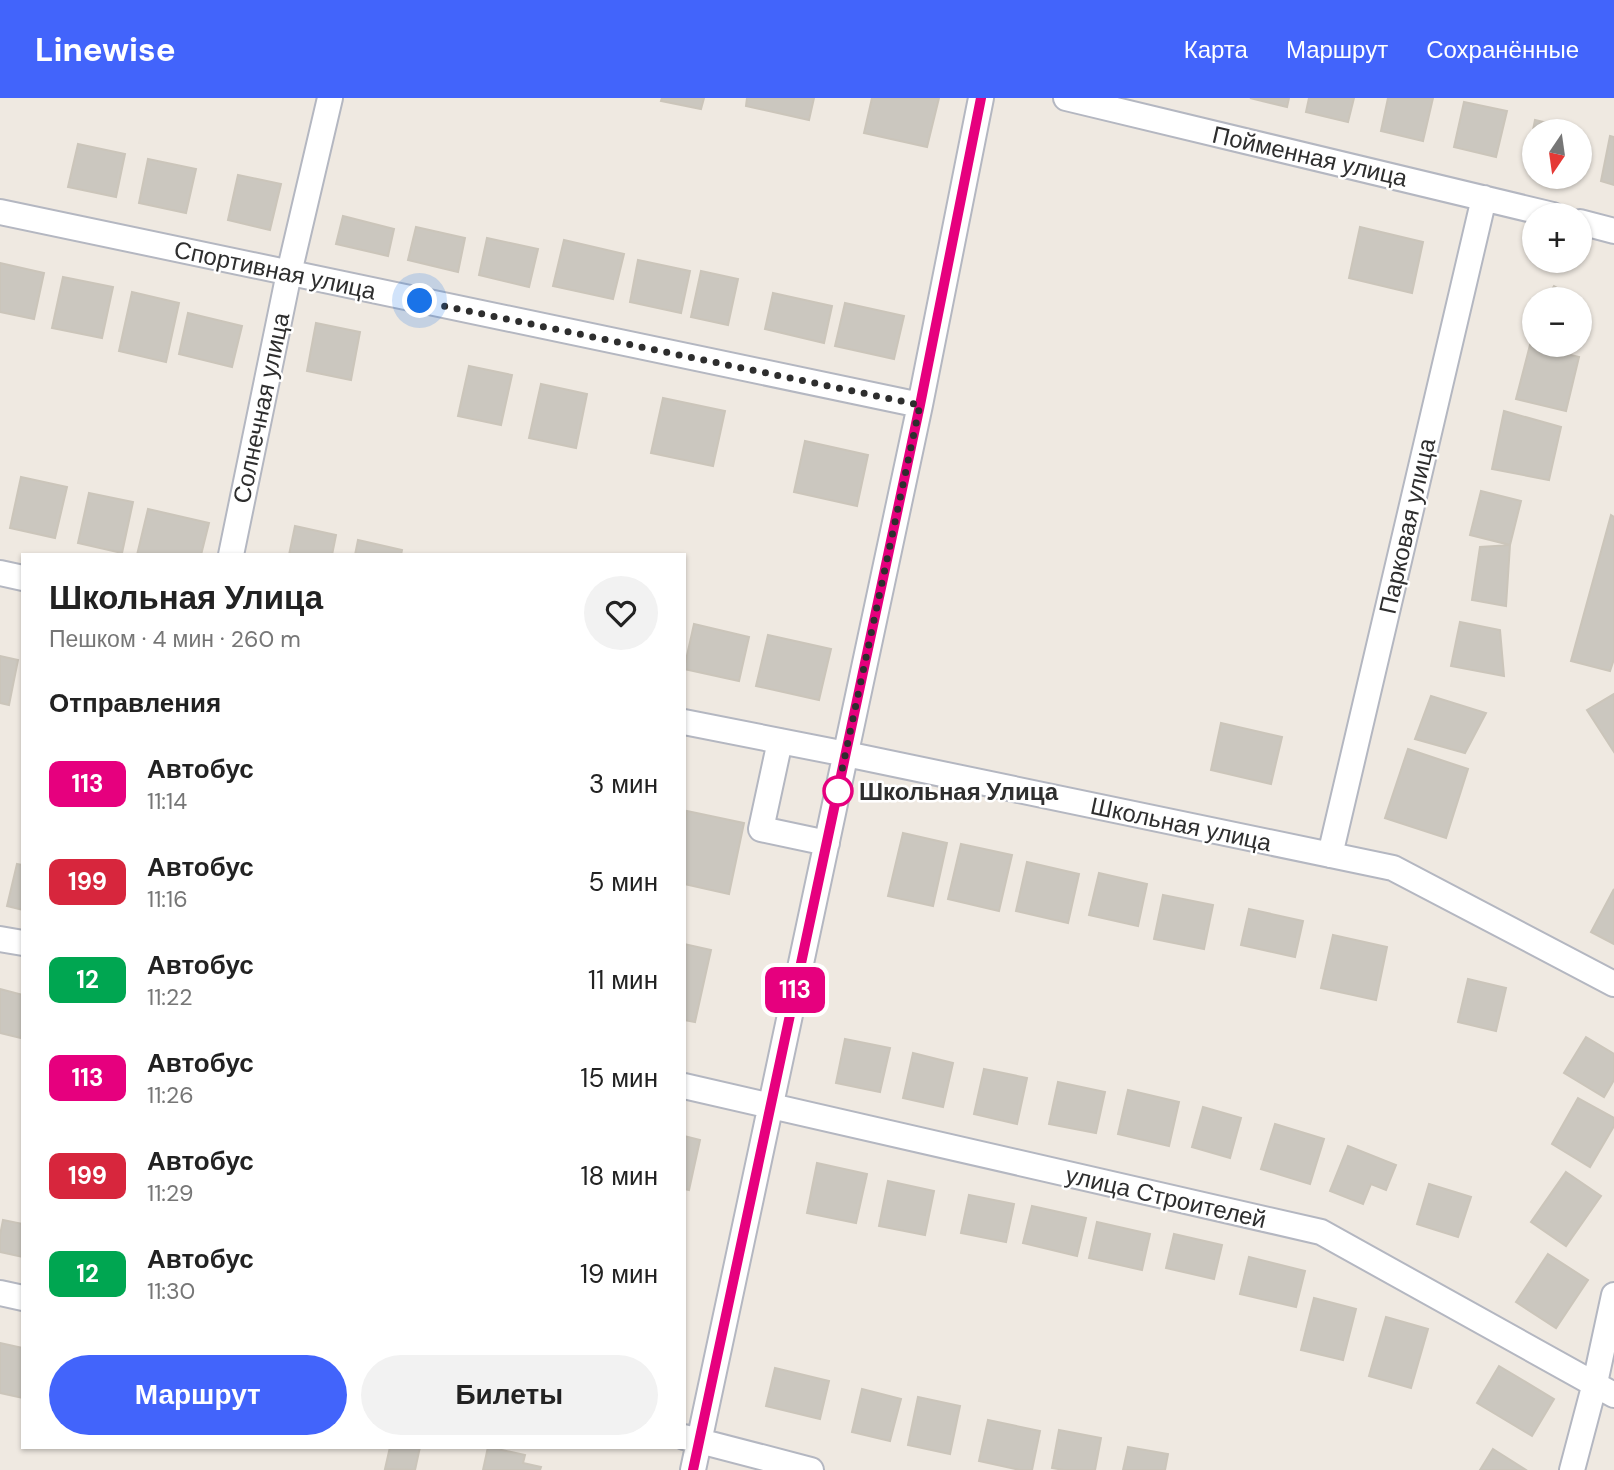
<!DOCTYPE html>
<html lang="ru">
<meta charset="utf-8">
<style>
body{margin:0;font-family:"DM Sans",sans-serif;background:#f2f2f2;color:#222;height:100vh;display:flex;flex-direction:column;font-size:26px;white-space:nowrap}
*{box-sizing:border-box;margin:0}
p{font-size:23px;color:#767676}
.icon{flex:none;width:38px;height:38px;fill:none;stroke:currentColor;stroke-width:2;stroke-linecap:round;stroke-linejoin:round}
.map{position:relative;flex:1;overflow:hidden}
.side{position:absolute;left:21px;top:455px;width:665px;height:896px;display:flex;flex-direction:column;background:#fff;border-radius:0px;box-shadow:0 2px 5px #0004}
.side>*{flex:none}
.badge{padding:0 14px;border-radius:10px;font-size:24px;line-height:46px}
.needle{width:46px;rotate:193deg}
.tools{position:absolute;left:1522px;top:21px;display:grid;gap:14px}
.tools a{display:grid;place-items:center;width:70px;height:70px;border-radius:50%;background:#fff;box-shadow:0 2px 5px #0004;font-size:35px}
.you{position:absolute;width:35px;height:35px;margin:-18px;border:5px solid #fff;border-radius:50%;background:#1a73e8;box-shadow:0 0 0 10px #1a73e833}
.map>.badge{position:absolute;translate:-50% -50%;box-shadow:0 0 0 4px #fff}
h2{padding:0 28px;font-size:26px;line-height:63px}
.round{display:grid;place-items:center;flex:none;width:74px;height:74px;border-radius:37px;background:#f2f2f2}
.overview{display:flex;align-items:center;justify-content:space-between;height:119px;padding:0 28px}
h1{font-size:33px;font-weight:600;line-height:52px}
.action{display:flex;gap:14px;margin-top:auto;padding:14px 28px}
.action a{flex:1;height:80px;border-radius:42px;background:#4264fb;color:#fff;font-size:28px;font-weight:600;line-height:80px;text-align:center}
.action a+a{background:#f2f2f2;color:#222}
ul{padding:0;list-style:none}
li{display:flex;align-items:center;gap:21px;height:98px;padding:0 28px}
li div{flex:1}
li b{display:block;font-size:26px}
li em{font-style:normal}
li .badge{min-width:77px;font-weight:700;text-align:center}
header{display:flex;align-items:center;gap:42px;box-sizing:border-box;height:98px;padding:0 35px;background:#4264fb;color:#fff}
header strong{font-size:33px}
nav{display:flex;gap:38px;margin-inline-start:auto;font-size:24px}
.map>svg:first-child{display:block}
.building{fill:#cbc7bf;stroke:#cbc5ba;stroke-width:2}
.lines{fill:none;stroke-linecap:round;stroke-linejoin:round}
.minor-casing{stroke:#b4b7c1;stroke-width:28}
.minor{stroke:#fff;stroke-width:24}
.line-casing{stroke:#fff;stroke-width:16}
.line{stroke:#e6007e;stroke-width:10}
.walk{stroke:#2e2e2e;stroke-width:7;stroke-dasharray:0 12.6}
.stop-dot{fill:#fff;stroke:#e6007e;stroke-width:3.5}
.labels{text-anchor:middle;dominant-baseline:central;stroke-width:5;stroke-linejoin:round;paint-order:stroke}
.street-label{font-size:24px;fill:#2e2e2e;stroke:#fff}
.stop-label{font-size:24px;font-weight:bold;fill:#2e2e2e;stroke:#fff;text-anchor:start}
</style>
<header>
<strong>Linewise</strong>
<nav><a>Карта</a><a>Маршрут</a><a>Сохранённые</a></nav>
</header>
<div class="map">
<svg width="1614" height="1372" viewBox="0 0 1614 1372">
<rect width="100%" height="100%" fill="#efe9e1"/>
<path class="building" d="M662,0H704L701,11L661,3Z
M747,0H814L809,22L746,8Z
M872,0H939L927,49L864,35Z
M1250,0H1289L1287,9Z
M1309,0H1354L1348,24L1306,14Z
M1388,0H1433L1423,43L1381,33Z
M1464,4L1507,13L1496,59L1454,49Z
M1535,22L1578,32V33H1535V69L1526,67Z
M1610,38L1614,39V87L1601,83Z
M78,46L125,56L116,99L68,89Z
M148,61L196,71L186,115L139,105Z
M238,77L281,86L270,132L228,122Z
M343,118L394,131L388,158L336,146Z
M416,129L465,140L458,174L408,162Z
M1360,129L1423,144L1412,195L1349,180Z
M487,140L538,151L529,189L479,177Z
M564,142L624,156L613,201L553,188Z
M638,162L690,173L681,215L630,204Z
M0,165L44,175L34,221L0,214Z
M701,173L738,181L728,227L691,219Z
M63,179L113,189L102,240L52,230Z
M1554,188L1577,201H1546Z
M132,194L179,205L166,264L119,253Z
M773,195L832,208L824,245L765,231Z
M845,205L904,218L894,261L835,248Z
M188,215L242,228L232,269L179,256Z
M316,225L360,234L351,282L307,273Z
M1530,247L1579,259L1566,313L1516,301Z
M469,268L512,277L501,327L458,318Z
M541,286L587,296L576,350L529,340Z
M663,300L725,313L713,368L651,355Z
M1504,313L1561,329L1549,382L1492,371Z
M805,343L868,357L857,408L794,394Z
M21,379L67,389L55,440L10,430Z
M1481,393L1521,403L1510,447L1470,437Z
M89,395L133,404L122,455L78,445Z
M148,411L209,425L201,457H137Z
M1611,417L1614,419V561L1610,573L1571,563Z
M295,428L336,437L332,457H289Z
M358,442L402,452L401,457H355Z
M1510,447L1506,508L1472,502L1480,449Z
M1460,524L1500,532L1504,578L1451,568Z
M694,526L749,539L739,583L684,571Z
M768,537L831,551L819,602L756,588Z
M0,558L18,562L9,607L0,605Z
M1614,596V654L1587,612Z
M1431,598L1486,615L1465,655L1415,641Z
M1221,625L1282,639L1271,686L1211,672Z
M1408,651L1468,671L1446,740L1385,720Z
M687,713L744,725L729,796L684,786V728Z
M903,735L947,745L933,808L888,798Z
M961,746L1012,757L999,813L948,801Z
M1027,764L1079,776L1068,825L1016,813Z
M17,766L23,767V812L7,808Z
M1099,775L1147,786L1138,828L1089,817Z
M1614,791V846L1591,834Z
M1163,797L1213,807L1204,851L1154,841Z
M1249,811L1303,823L1295,859L1241,847Z
M1333,837L1387,849L1376,902L1321,890Z
M684,846L711,852L695,924L684,922Z
M1468,881L1506,890L1496,933L1458,924Z
M0,891L23,897V933L21,940L0,935Z
M1586,939L1614,956V982L1604,999L1564,975Z
M845,941L890,950L880,994L836,985Z
M913,955L953,965L943,1009L903,1000Z
M984,971L1027,980L1017,1026L974,1016Z
M1058,984L1105,994L1096,1035L1049,1026Z
M1128,992L1179,1004L1169,1048L1118,1036Z
M1578,1000L1614,1020V1028L1590,1069L1552,1046Z
M1203,1009L1241,1020L1230,1060L1192,1049Z
M1275,1026L1324,1041L1310,1086L1261,1071Z
M684,1038L700,1042L689,1092L684,1091Z
M1348,1048L1396,1067L1386,1092L1371,1086L1363,1106L1330,1093Z
M817,1065L867,1076L856,1125L807,1115Z
M1566,1074L1601,1098L1566,1148L1531,1124Z
M888,1083L934,1093L925,1137L879,1128Z
M1429,1086L1471,1099L1458,1139L1417,1126Z
M969,1097L1014,1106L1006,1144L961,1135Z
M1032,1108L1086,1120L1077,1158L1023,1145Z
M3,1122L23,1126V1159L0,1154V1137Z
M1097,1124L1150,1136L1142,1172L1089,1160Z
M1174,1136L1222,1147L1214,1181L1166,1170Z
M1548,1156L1588,1182L1556,1230L1516,1204Z
M1249,1159L1305,1173L1296,1209L1240,1196Z
M1314,1200L1356,1211L1343,1262L1301,1252Z
M1386,1219L1428,1231L1411,1290L1369,1278Z
M0,1245L23,1250V1300L0,1295Z
M1499,1268L1554,1301L1532,1338L1477,1305Z
M775,1270L829,1283L820,1321L766,1308Z
M862,1291L901,1301L890,1343L852,1334Z
M918,1299L960,1308L950,1356L908,1347Z
M988,1322L1040,1333L1032,1372H1020L979,1363Z
M1059,1332L1101,1340L1095,1372H1064L1052,1370Z
M390,1349H420L415,1372L385,1371Z
M488,1349L525,1357L523,1365L541,1369L540,1372H483Z
M1128,1349L1168,1356L1165,1372H1123Z
M1493,1351L1526,1372H1480Z"/>
<g class="lines">
<g class="minor-casing">
<path id="minor" d="M1066,0L1553,117
M0,114L920,307
M1580,124L1614,133
M231,457L289,175L330,0
M0,475L23,480
M684,624L846,656L1393,770L1614,886
M780,643L761,731L827,745
M1330,757L1484,100
M0,841L23,845
M684,988L1321,1134L1614,1297
M0,1195L23,1200
M684,1339L811,1372
M693,1372L920,307L981,0
M1572,1372L1595,1285L1614,1197"/>
</g>
<use href="#minor" class="minor"/>
</g>
<g class="lines">
<g class="line-casing">
<path id="line" d="M693,1372L920,307L981,0"/>
</g>
<use href="#line" class="line"/>
<path class="walk" d="M420,203L920,307L836,700L838,693"/>
</g>
<circle class="stop-dot" cx="838" cy="693" r="14"/>
<g class="labels">
<g class="street-label">
<text transform="translate(1310 58) rotate(13)">Пойменная улица</text>
<text transform="translate(275 172) rotate(12)">Спортивная улица</text>
<text transform="translate(261 310) rotate(-78)">Солнечная улица</text>
<text transform="translate(1407 428) rotate(-77)">Парковая улица</text>
<text transform="translate(1181 726) rotate(12)">Школьная улица</text>
<text transform="translate(1166 1099) rotate(13)">улица Строителей</text>
</g>
<g class="stop-label">
<text x="859" y="693">Школьная Улица</text>
</g>
</g>
</svg>
<div class="tools">
<a><svg class="needle" viewBox="-14 -14 28 28"><path d="M0-13l5 13h-10z" fill="#e53935"/><path d="M0 13l5-13h-10z" fill="#767676"/></svg></a>
<a>+</a>
<a>−</a>
</div>
<div class="you" style="left:420px;top:203px"></div>
<b class="badge" style="left:795px;top:892px;background:#e6007e;color:#fff">113</b>
<section class="side">
<div class="overview"><div><h1>Школьная Улица</h1><p>Пешком · 4 мин · 260 m</p></div><a class="round"><svg class="icon" aria-label="heart" viewBox="0 0 24 24"><path d="M12 20l-8-8c-3-5 5-10 8-4 3-6 11-1 8 4z"/></svg></a></div>
<h2>Отправления</h2>
<ul>
<li><span class="badge" style="background:#e6007e;color:#fff">113</span><div><b>Автобус</b><p>11:14</p></div><em>3 мин</em></li>
<li><span class="badge" style="background:#d7263d;color:#fff">199</span><div><b>Автобус</b><p>11:16</p></div><em>5 мин</em></li>
<li><span class="badge" style="background:#00a651;color:#fff">12</span><div><b>Автобус</b><p>11:22</p></div><em>11 мин</em></li>
<li><span class="badge" style="background:#e6007e;color:#fff">113</span><div><b>Автобус</b><p>11:26</p></div><em>15 мин</em></li>
<li><span class="badge" style="background:#d7263d;color:#fff">199</span><div><b>Автобус</b><p>11:29</p></div><em>18 мин</em></li>
<li><span class="badge" style="background:#00a651;color:#fff">12</span><div><b>Автобус</b><p>11:30</p></div><em>19 мин</em></li>
</ul>
<div class="action"><a>Маршрут</a><a>Билеты</a></div>
</section>
</div>
